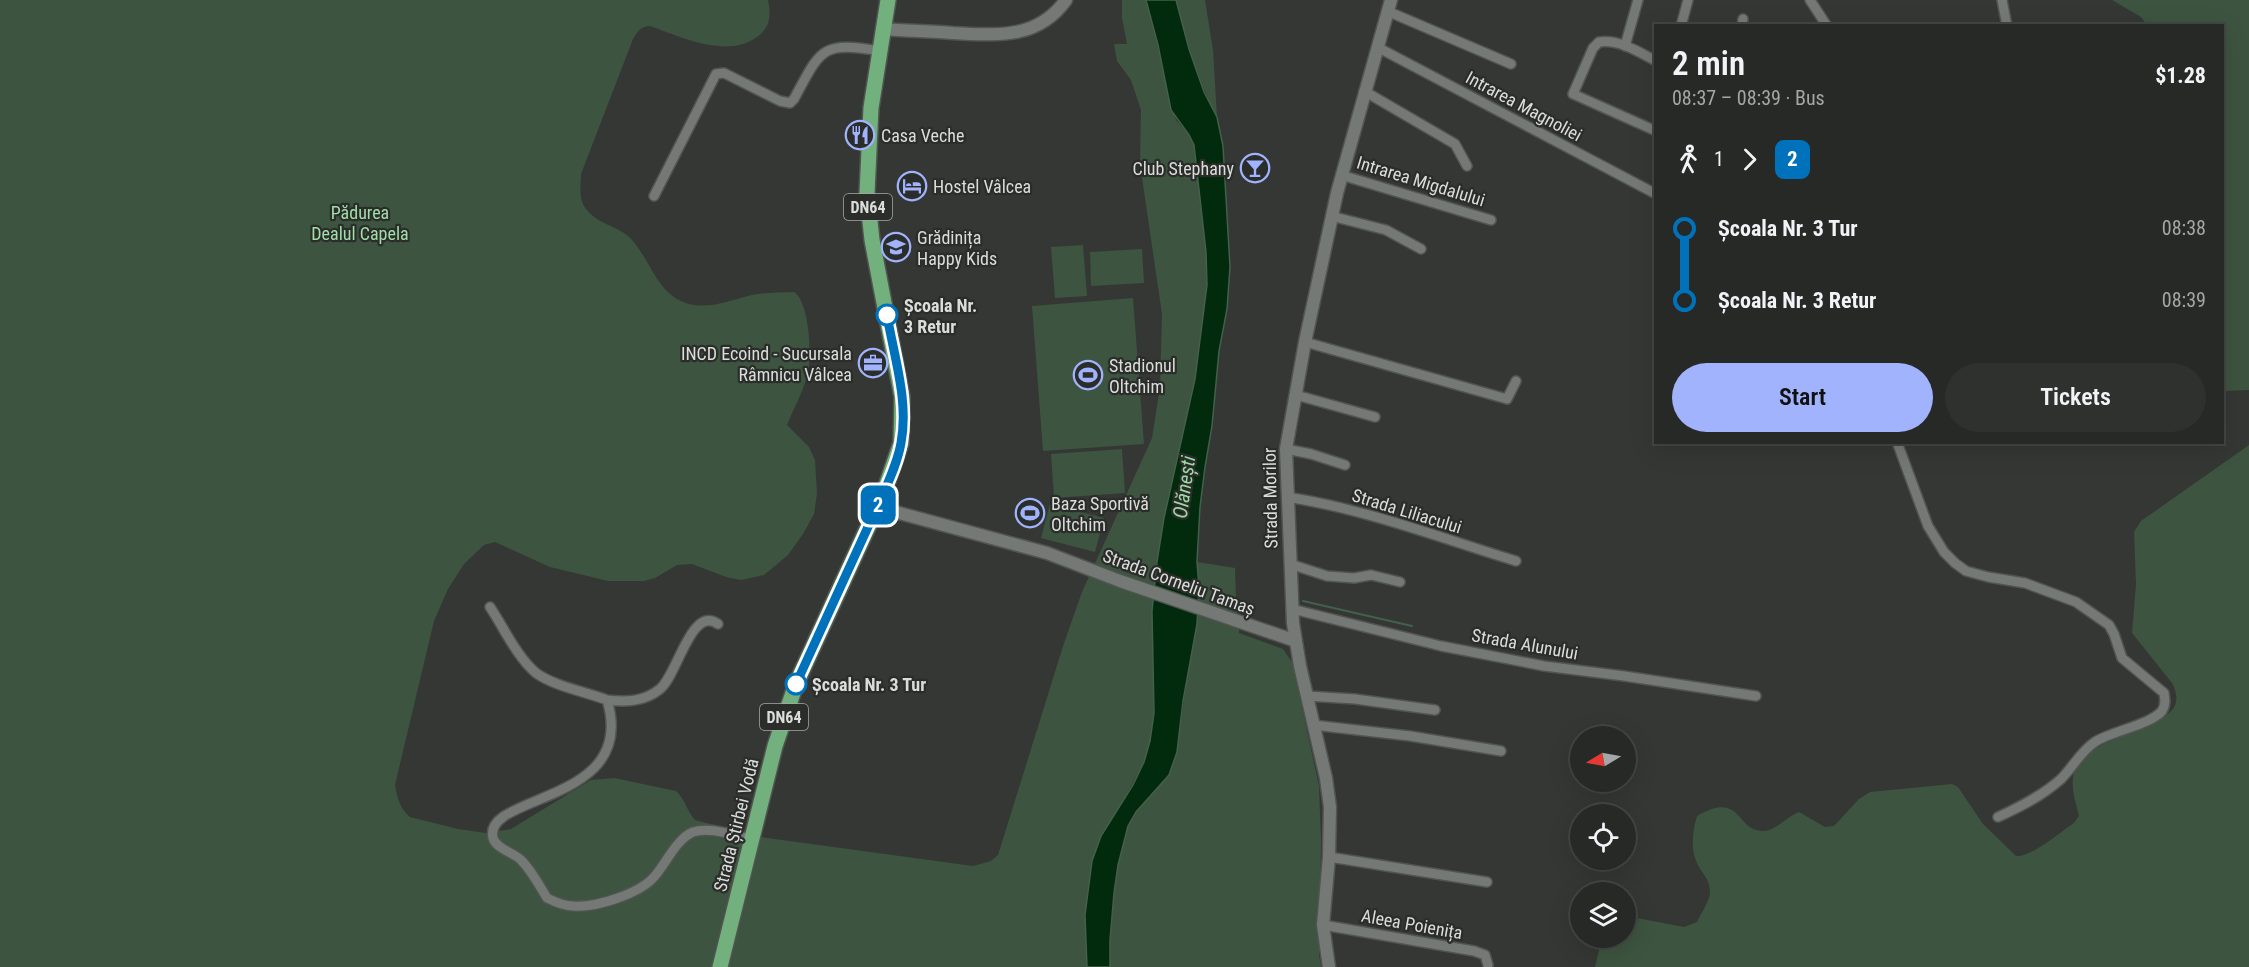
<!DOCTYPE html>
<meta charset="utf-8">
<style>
body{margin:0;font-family:"Roboto Condensed",sans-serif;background:#2f312f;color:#f1f3f6;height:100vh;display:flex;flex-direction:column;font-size:22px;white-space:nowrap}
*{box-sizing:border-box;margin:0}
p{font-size:20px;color:#a4a6a7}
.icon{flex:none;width:33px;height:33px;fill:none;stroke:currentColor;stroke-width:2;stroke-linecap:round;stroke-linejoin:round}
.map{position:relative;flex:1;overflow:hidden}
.panel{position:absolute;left:1654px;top:24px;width:570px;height:420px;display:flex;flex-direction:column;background:#272927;border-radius:0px;box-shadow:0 6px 24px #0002,0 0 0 2px #434544}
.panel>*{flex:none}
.badge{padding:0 12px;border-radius:9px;font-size:21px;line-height:39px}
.needle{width:39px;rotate:260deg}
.fabs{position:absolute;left:1570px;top:726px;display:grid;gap:12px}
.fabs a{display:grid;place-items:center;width:66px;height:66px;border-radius:50%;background:#272927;box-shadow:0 6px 24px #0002,0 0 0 2px #434544;font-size:30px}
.map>.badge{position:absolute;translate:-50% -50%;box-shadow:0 0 0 3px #fff}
.legs{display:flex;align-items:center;gap:9px;height:66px;padding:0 18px;font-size:20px}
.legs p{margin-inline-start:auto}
.summary{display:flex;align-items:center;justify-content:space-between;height:102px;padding:0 18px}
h1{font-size:33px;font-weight:600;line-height:45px}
.primary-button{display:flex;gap:12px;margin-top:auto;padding:12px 18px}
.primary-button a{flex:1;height:69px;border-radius:36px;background:#a1b3fd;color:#111;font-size:24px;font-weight:600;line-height:69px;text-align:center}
.primary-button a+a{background:#2f312f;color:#f1f3f6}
ul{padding:0 18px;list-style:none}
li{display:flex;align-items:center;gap:21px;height:72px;font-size:22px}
li i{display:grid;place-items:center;width:9px;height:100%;margin:0 8px;background:currentColor}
li i::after{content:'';width:15px;height:15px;margin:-8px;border:4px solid;border-radius:50%;background:#272927}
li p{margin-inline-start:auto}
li:first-child i{background:linear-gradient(#0000 50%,currentColor 0)}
li:last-child i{background:linear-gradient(currentColor 50%,#0000 0)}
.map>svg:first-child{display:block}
.green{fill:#3d5440}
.water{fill:#022a0c;stroke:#43604a;stroke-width:1.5}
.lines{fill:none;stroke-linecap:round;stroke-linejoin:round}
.stream{stroke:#43604a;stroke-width:2}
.minor-casing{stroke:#515451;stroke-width:12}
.tertiary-casing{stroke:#515451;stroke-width:15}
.primary-casing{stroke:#515451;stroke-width:18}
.minor{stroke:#757976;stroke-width:9}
.tertiary{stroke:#757976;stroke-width:12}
.primary{stroke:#72b17d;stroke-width:15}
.line-1-casing{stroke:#fff;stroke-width:14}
.line-1{stroke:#0072bc;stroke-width:9}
.stop-1-dot{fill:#fff;stroke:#0072bc;stroke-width:3}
.labels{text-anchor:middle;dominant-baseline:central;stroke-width:4.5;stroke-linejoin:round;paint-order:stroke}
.shield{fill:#2a2d2a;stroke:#a6a8a6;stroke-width:1.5}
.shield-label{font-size:16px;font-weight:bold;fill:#dbdddb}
.street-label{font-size:18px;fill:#dbdddb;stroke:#2a2d2a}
.poi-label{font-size:18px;fill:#dbdddb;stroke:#2a2d2a;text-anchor:start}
.park-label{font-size:18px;fill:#a0dfa8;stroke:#2a2d2a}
.stop-label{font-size:18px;font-weight:bold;fill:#dbdddb;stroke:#2a2d2a;text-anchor:start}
.water-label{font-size:20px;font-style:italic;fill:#9bdaa3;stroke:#2a2d2a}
</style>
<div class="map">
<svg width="2249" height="967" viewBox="0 0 2249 967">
<rect width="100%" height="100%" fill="#343734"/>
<path class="green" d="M0,0H768C771,15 771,27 757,37C727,59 681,37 650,26C641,26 637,32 633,39L581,174C581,185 578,199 586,209C598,225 620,226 632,240C651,261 658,296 689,304C710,309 728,301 748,296C762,292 779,293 794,292C809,301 812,354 808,372C804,390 794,408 787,425L809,447L815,460L817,494L814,514L803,534L788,555L764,575L741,580L726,577L692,564L677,565L655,578L644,581H608L550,567L495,542L484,545L464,564L448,589L434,621L395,785C397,797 400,809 410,817L458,829L486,833L511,829L591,780L614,778L676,791C685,799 687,811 695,820L761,837L973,866L991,861L998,855L1064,643L1082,592L1152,438L1160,387L1162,314L1140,164L1141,110L1131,80L1117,61L1114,44H1127L1122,18V0H1146L1176,120L1189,135L1194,145L1206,252L1207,285L1195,379L1164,518L1157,562L1152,611L1154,713L1150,741L1144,762L1119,808L1087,967H0Z
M1176,0H1205L1213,50L1217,117C1198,80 1186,41 1176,0Z
M2112,0H2249V390L2223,391V26L2147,25L2141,17Z
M1083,245L1087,296L1055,298L1051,247Z
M1142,249L1144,283L1091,286L1090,252Z
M1133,298L1144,444L1043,451L1032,306Z
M2249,445V967H1595L1602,938H1626V916L1684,927L1697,922C1701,913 1710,901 1710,892C1710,881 1704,875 1699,867C1690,851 1692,833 1697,816C1742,790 1736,831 1762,831C1775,832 1786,817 1799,812L1825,827L1834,826L1859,799L1870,792L1952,784L1958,787L1983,824L2016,856C2032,857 2060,832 2074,823L2079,816C2076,803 2069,783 2075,770C2090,737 2151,735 2173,709C2179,700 2176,691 2172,683L2132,633L2136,584L2134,532L2141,521Z
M1122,449L1125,493L1054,498L1051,454Z
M1050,504L1104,518L1095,552L1041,538Z
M1197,562L1235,568L1236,599L1240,602L1239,633L1283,649L1292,662L1319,786L1321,840L1319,955L1321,967H1110V940L1114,893L1118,865L1128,826L1136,812L1169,775L1177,752L1199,588Z"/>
<path class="water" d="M1146,0H1176L1189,49L1204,92L1217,117L1223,146L1230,267L1227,309L1219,351L1212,426L1205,467L1200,507L1197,562L1199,588L1197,624L1183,701L1177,752L1169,775L1136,812L1128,826L1118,865L1114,893L1110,940V967H1087L1085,915L1092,861L1101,836L1133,785L1144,762L1150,741L1154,713L1152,611L1157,562L1164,518L1195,379L1207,285L1206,252L1194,145L1189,135L1171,110L1158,45Z"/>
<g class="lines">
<path class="stream" d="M1303,601L1412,626"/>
<g class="minor-casing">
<path id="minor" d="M1810,0L1827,26
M2002,0L2007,26
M1387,11L1511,64
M1681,26L1688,0
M1742,26L1743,19
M1625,46L1638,0
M1377,47L1656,194
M1656,61C1639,52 1619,39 1599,42L1593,48L1573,94L1656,131
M1364,91L1455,144L1467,166
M1341,175L1491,220
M654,196L716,74L724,73L780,101L790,103L794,99C821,49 821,41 880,51
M1331,216L1386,230L1421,249
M1305,342L1507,399L1516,381
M1296,395L1375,417
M1897,442L1928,526L1944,552L1955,563L1966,571L1988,577L2025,583L2076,602L2109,625L2114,634L2122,658L2164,693C2165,699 2166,705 2162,711C2150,725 2112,731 2095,742C2081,751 2073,767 2061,779C2042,796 2020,807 1998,817
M1286,449L1311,454L1345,465
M1287,497C1365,509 1441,538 1516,561
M1290,564L1327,576L1354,578L1371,575L1400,582
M490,607C504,628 517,657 536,673C554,686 586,692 607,700C639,805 482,793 493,838C496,849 513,852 521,860C532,871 539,885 547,898C555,902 564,906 573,906C595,908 639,894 654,877C666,864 676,839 693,832C711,826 734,836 752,839
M1292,609L1441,646L1544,666L1624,676L1756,696
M1307,696L1355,699L1435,710
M607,700C626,702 644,702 660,689C678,674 691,605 718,624
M1313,725L1410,736L1501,751
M1329,857L1487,882
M1323,925L1474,951L1485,955L1488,965"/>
</g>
<g class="tertiary-casing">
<path id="tertiary" d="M883,29C906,31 930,31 953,33C997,35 1037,40 1066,0
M877,507L1047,553L1120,581L1296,641
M1329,967L1323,925L1329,857L1330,807L1326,778L1300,666L1293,623L1286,449L1305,342L1337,193L1391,0"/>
</g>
<g class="primary-casing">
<path id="primary" d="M720,967L775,746L796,684L884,492L901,443L902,397L872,240L867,193L871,108L888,0"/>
</g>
<use href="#minor" class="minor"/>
<use href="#tertiary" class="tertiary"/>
<use href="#primary" class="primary"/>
</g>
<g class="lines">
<g class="line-1-casing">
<path id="line-1" d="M796,684L884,492C891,476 898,460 901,443C909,401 894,357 887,315"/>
</g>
<use href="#line-1" class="line-1"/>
</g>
<defs>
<g id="restaurant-ring" transform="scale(1.5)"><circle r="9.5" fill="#2a2d2a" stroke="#a1b3fd" stroke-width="1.5"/><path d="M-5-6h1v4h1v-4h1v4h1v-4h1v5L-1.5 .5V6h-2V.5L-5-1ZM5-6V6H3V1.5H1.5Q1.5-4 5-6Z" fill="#a1b3fd"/></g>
<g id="bar-ring" transform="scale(1.5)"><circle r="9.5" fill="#2a2d2a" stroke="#a1b3fd" stroke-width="1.5"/><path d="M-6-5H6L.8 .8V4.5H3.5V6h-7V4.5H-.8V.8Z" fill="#a1b3fd"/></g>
<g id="hotel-ring" transform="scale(1.5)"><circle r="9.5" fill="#2a2d2a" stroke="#a1b3fd" stroke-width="1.5"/><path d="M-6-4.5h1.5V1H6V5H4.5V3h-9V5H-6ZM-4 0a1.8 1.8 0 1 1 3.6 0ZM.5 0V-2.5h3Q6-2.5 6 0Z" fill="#a1b3fd"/></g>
<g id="school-ring" transform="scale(1.5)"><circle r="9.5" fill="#2a2d2a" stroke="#a1b3fd" stroke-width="1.5"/><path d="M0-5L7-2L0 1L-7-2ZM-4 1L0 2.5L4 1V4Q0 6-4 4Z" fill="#a1b3fd"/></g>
<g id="office-ring" transform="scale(1.5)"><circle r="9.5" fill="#2a2d2a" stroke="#a1b3fd" stroke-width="1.5"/><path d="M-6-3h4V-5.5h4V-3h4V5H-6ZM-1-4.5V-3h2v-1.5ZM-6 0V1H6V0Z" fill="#a1b3fd"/></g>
<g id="stadium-ring" transform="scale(1.5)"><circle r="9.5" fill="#2a2d2a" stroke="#a1b3fd" stroke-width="1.5"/><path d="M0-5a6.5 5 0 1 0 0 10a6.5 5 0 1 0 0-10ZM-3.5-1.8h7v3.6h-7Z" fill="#a1b3fd"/></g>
</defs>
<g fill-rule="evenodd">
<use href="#restaurant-ring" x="860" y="135"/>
<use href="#bar-ring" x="1255" y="168"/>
<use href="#hotel-ring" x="912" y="186"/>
<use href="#school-ring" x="896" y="247"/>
<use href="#office-ring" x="873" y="363"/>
<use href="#stadium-ring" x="1088" y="375"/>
<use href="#stadium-ring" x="1030" y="513"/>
</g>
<g class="stop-1-dot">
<circle cx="887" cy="315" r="10"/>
<circle cx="796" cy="684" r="10"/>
</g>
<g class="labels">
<g class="shield">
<rect x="844" y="194" width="48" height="26" rx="4.5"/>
<rect x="760" y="704" width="48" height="26" rx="4.5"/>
</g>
<g class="shield-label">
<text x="868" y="207">DN64</text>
<text x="784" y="717">DN64</text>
</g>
<g class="street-label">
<text transform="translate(1524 106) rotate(28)">Intrarea Magnoliei</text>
<text transform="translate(1421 181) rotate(17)">Intrarea Migdalului</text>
<text transform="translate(1270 498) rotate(-91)">Strada Morilor</text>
<text transform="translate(1407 511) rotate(17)">Strada Liliacului</text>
<text transform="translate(1179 582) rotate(20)">Strada Corneliu Tamaș</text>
<text transform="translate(1525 644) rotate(10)">Strada Alunului</text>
<text transform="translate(736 825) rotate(-76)">Strada Știrbei Vodă</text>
<text transform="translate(1412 924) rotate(10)">Aleea Poienița</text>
</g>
<g class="poi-label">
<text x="881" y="135">Casa Veche</text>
<text x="1234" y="168" text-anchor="end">Club Stephany</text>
<text x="933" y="186">Hostel Vâlcea</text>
<text x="917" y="237">Grădinița<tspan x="917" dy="21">Happy Kids</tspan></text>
<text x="852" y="353" text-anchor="end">INCD Ecoind - Sucursala<tspan x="852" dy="21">Râmnicu Vâlcea</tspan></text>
<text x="1109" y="365">Stadionul<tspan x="1109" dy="21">Oltchim</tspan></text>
<text x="1051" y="503">Baza Sportivă<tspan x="1051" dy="21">Oltchim</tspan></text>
</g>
<g class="park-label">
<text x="360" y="212">Pădurea<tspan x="360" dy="21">Dealul Capela</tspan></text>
</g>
<g class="stop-label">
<text x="904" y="305">Școala Nr.<tspan x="904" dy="21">3 Retur</tspan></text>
<text x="812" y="684">Școala Nr. 3 Tur</text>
</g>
<g class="water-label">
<text transform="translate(1184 487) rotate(-82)">Olănești</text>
</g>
</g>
</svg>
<div class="fabs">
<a><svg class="needle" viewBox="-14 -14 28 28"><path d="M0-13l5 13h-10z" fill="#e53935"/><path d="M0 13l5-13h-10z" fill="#a4a6a7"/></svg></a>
<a><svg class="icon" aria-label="locate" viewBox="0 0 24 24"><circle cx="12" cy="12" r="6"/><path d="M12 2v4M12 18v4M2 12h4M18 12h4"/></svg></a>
<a><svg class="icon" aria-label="layers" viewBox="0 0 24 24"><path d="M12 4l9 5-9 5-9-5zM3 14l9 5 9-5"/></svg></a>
</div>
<b class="badge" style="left:878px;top:505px;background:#0072bc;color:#fff">2</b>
<section class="panel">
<div class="summary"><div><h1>2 min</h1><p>08:37 – 08:39 · Bus</p></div><b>$1.28</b></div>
<div class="legs"><svg class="icon" aria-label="walk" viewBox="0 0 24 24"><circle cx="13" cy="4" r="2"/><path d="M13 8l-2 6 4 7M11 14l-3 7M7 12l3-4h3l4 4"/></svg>1<svg class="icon" aria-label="forward" viewBox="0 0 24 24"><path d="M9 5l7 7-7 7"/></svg><b class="badge" style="background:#0072bc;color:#fff">2</b></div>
<ul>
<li><i style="color:#0072bc"></i><b>Școala Nr. 3 Tur</b><p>08:38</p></li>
<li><i style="color:#0072bc"></i><b>Școala Nr. 3 Retur</b><p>08:39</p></li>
</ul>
<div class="primary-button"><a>Start</a><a>Tickets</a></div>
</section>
</div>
